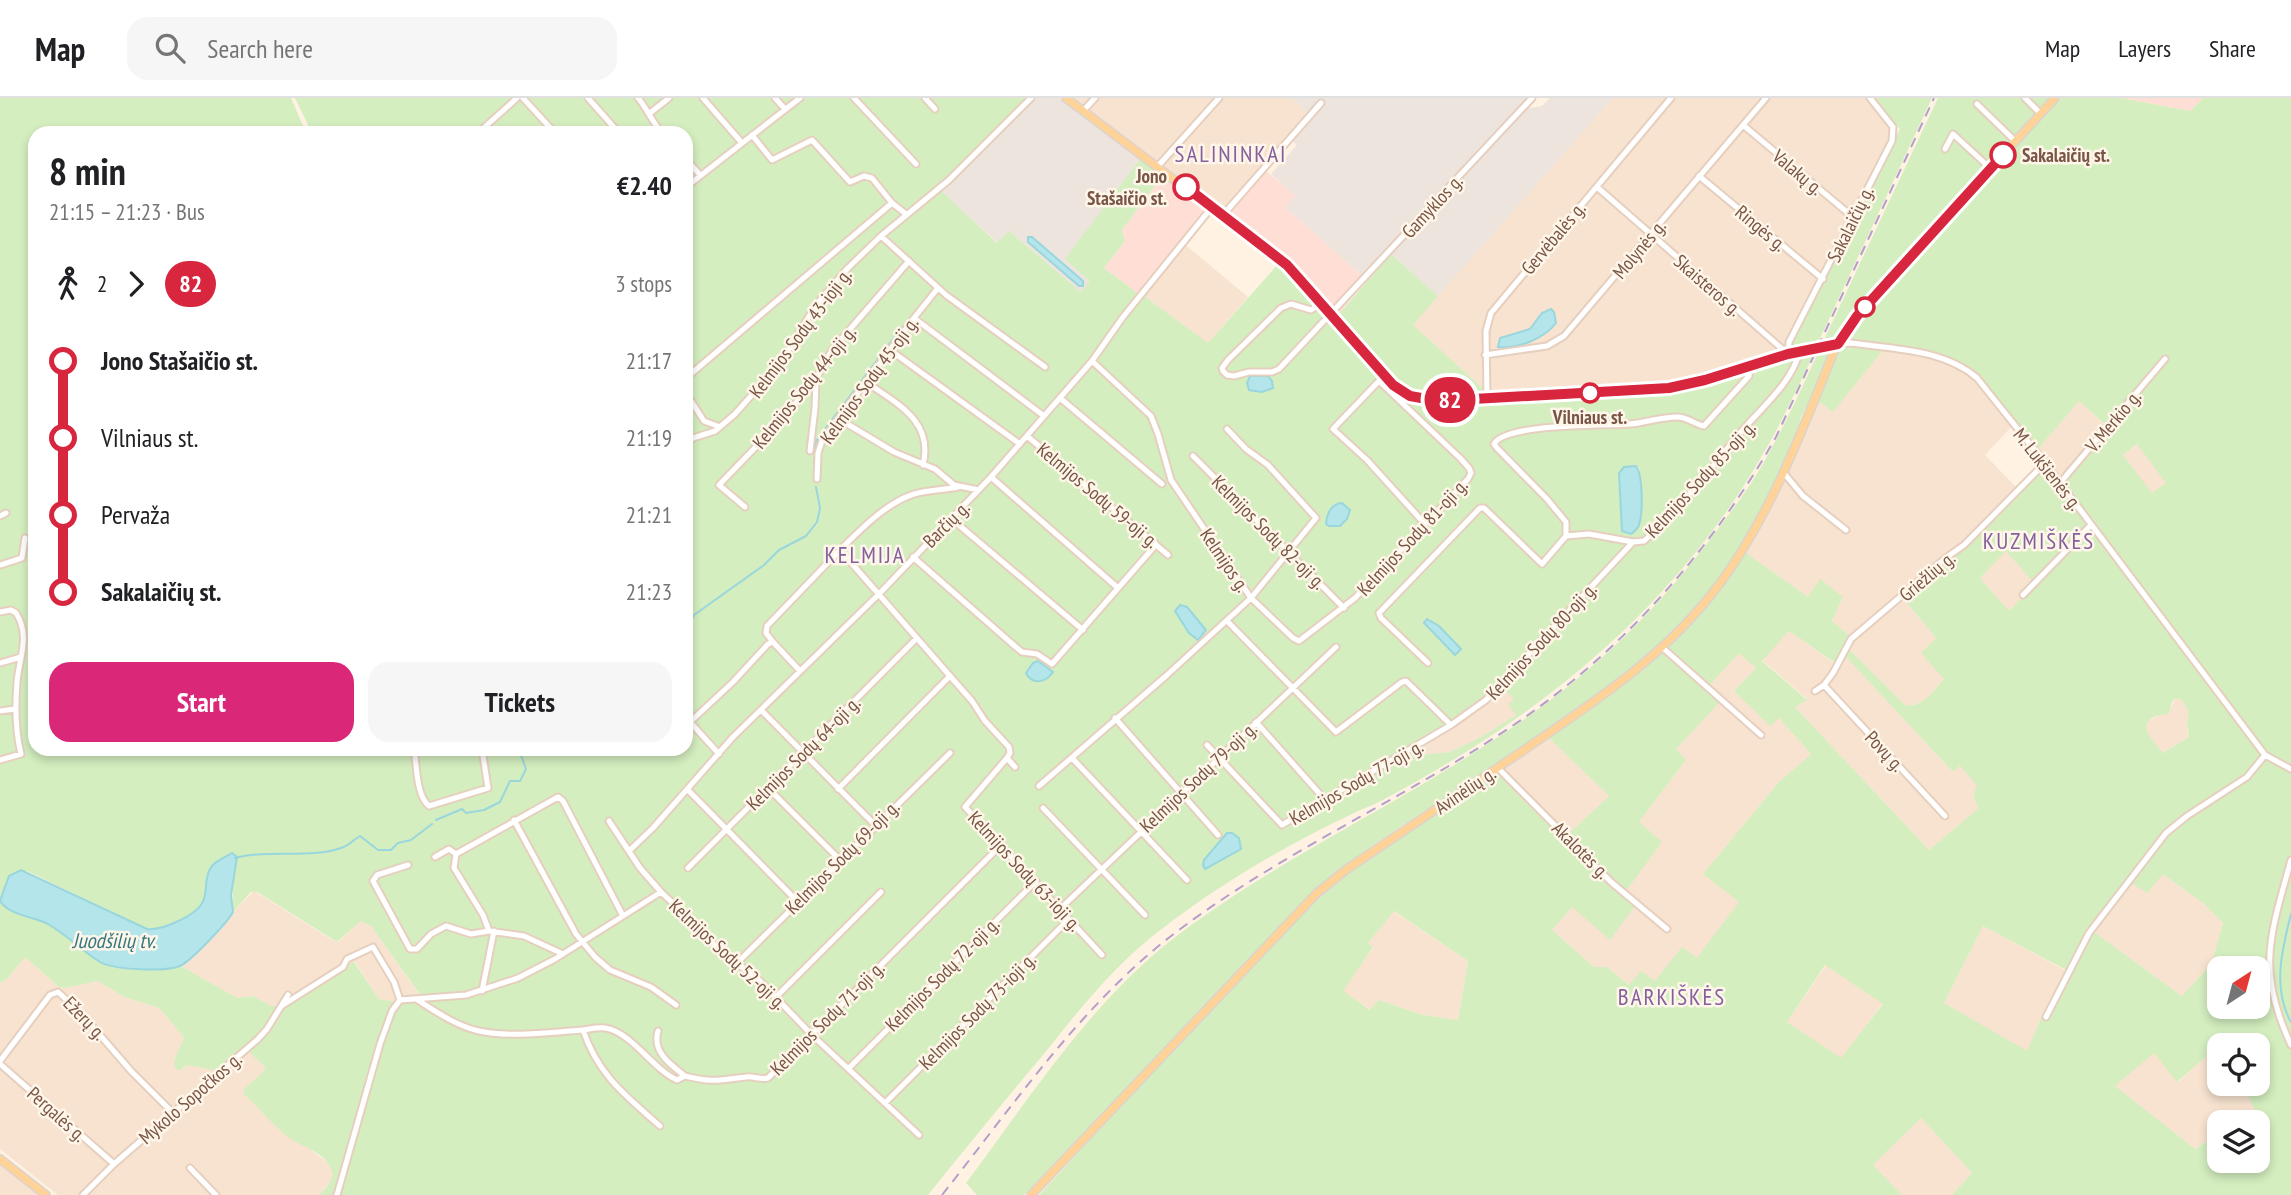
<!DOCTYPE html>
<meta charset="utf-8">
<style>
body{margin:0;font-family:"PT Sans Narrow",sans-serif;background:#f6f6f6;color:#202124;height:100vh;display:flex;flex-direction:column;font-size:26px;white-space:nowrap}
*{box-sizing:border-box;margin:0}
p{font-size:23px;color:#757577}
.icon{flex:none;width:38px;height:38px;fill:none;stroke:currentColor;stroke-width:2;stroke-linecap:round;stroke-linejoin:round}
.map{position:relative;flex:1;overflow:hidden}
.details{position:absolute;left:28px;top:28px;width:665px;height:630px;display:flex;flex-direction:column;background:#fff;border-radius:21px;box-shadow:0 4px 10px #0003}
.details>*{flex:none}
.badge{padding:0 14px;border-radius:23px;font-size:24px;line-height:46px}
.needle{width:46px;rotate:36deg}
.controls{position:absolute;left:2207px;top:858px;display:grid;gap:14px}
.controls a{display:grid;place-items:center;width:63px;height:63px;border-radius:14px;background:#fff;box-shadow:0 4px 10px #0003;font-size:35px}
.map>.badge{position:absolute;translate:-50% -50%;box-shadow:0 0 0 4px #fff}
.legs{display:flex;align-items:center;gap:10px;height:77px;padding:0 21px;font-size:23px}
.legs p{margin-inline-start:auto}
.headline{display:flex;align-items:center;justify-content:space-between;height:119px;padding:0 21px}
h1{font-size:38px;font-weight:600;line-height:52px}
.cta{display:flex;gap:14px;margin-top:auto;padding:14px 21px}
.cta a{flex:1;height:80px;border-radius:21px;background:#db2777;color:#fff;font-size:28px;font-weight:600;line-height:80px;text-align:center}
.cta a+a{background:#f6f6f6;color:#202124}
ul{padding:0 21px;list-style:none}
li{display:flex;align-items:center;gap:24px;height:77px;font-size:26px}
li i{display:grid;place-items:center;width:10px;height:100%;margin:0 9px;background:currentColor}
li i::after{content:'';width:18px;height:18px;margin:-9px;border:5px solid;border-radius:50%;background:#fff}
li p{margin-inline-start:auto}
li:first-child i{background:linear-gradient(#0000 50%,currentColor 0)}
li:last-child i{background:linear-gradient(currentColor 50%,#0000 0)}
header{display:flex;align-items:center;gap:42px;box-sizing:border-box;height:98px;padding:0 35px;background:#fff;border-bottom:2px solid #e0e0e0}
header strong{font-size:33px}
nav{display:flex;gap:38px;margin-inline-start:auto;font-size:24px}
.search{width:490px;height:63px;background:#f6f6f6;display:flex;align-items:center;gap:18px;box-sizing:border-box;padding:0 24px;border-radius:21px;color:#757577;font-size:26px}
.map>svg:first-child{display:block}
.residential{fill:#f7e3cf}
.commercial{fill:#ffdfd5}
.industrial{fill:#ede4dd}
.green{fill:#d4eebf;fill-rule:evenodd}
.water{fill:#b4e5ea;stroke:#99d6dd;stroke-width:2}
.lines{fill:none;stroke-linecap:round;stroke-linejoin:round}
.stream{stroke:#99d6dd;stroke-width:2}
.minor-casing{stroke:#e6cfbe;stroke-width:9}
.major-casing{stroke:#dcd3cf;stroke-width:10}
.minor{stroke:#fff;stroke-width:5}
.major{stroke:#ffd398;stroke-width:7}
.rail{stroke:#b39fc9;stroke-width:2;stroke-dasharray:10 7;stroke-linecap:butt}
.line-1-casing{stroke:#fff;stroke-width:16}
.line-1{stroke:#d7263d;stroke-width:10}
.stop-1-dot{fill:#fff;stroke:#d7263d;stroke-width:3.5}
.labels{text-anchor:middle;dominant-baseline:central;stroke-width:5;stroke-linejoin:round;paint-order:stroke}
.stop-label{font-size:19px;font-weight:bold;fill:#795545;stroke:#fff6ea;text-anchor:start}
.street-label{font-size:19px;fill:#795545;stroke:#fff6ea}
.water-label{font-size:21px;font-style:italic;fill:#377880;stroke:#fff6ea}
.quarter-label{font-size:23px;letter-spacing:2px;fill:#85609d;stroke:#fff6ea}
</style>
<header>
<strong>Map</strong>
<div class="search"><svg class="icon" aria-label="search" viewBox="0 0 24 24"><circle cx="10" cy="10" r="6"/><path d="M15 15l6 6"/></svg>Search here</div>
<nav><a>Map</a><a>Layers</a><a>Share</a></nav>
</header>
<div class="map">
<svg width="2291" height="1097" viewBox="0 0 2291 1097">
<rect width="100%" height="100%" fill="#fff2e2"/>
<path class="residential" d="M1074,0H1291L1307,14L1224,110L1220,111Z
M1613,0H1867L1898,35L1793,245L1782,255L1672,287L1490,297L1412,227Z
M1182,144L1248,199L1208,245L1144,198H1137Z
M1883,252L1941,262L1965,272L1978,286L2012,328L1985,357L2018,391L1957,450L1851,539L1832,523L1843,500L1808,499L1745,454L1770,410L1817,302L1833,314Z
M2079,302L2109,331L2063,386L2037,352Z
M2138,346L2167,385L2152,396L2123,357Z
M2006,452L2035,486L2009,513L1980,480Z
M1903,500L1937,541L1944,581L1924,603L1911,608L1905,607L1848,550L1859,536Z
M1789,533L1834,565L1841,555L1844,557L1953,674L1960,668L1978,687L1973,698L1980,710L1929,752L1795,609L1807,601L1762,562Z
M1739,554L1756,570L1734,593L1779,620L1811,656L1778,685L1703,776L1739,804L1697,861L1682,850L1655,884L1629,887L1607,869H1594L1552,832L1572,809L1623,797L1639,724L1686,662L1675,651L1719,605L1705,592Z
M1503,591L1514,601L1516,617L1481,639L1450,654L1422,657L1418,652L1484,607Z
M2175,601H2181L2189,614L2187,632L2189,639L2161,655L2149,639L2146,630L2148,623L2171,610Z
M1548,639L1609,698L1564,740L1498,673Z
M2163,776L2204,806L2223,825L2211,866L2182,898L2094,834L2130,784Z
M254,793L334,843L338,844L361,823L371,828L423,902L395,904L379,901L356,865L353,864L280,909L271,908L253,898L237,900L181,868L216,836L233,814Z
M1393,813L1468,863L1458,922L1423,917L1379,902L1371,912L1342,893L1373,850L1368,845Z
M1983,828L2068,874L2044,920H2041L2027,954L1944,905Z
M25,859L59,889L65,890L98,883L124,899L159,910L184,939L183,946L174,961L181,972L188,967L244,948L265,969V973L244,992L306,1048L327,1064L333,1074L332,1082L319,1097H58L0,1051V885L7,881Z
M1826,867L1883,905L1841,961L1787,924Z
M2219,947V985H2243L2256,1013L2239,1024H2219V1036L2195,1051L2114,988L2154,954L2178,984Z
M1921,1020L1972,1075L1952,1097H1902L1873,1067Z
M0,1064L40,1097H0Z"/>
<path class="commercial" d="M2121,0H2203L2190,13Z
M1265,72L1296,98L1286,110L1367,182L1338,217L1293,168L1231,118L1232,111Z
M1163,77L1203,108L1204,115L1139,196L1104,170L1125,143L1122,132Z"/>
<path class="industrial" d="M1026,0H1059L1141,60L1066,161L1091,183L1081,194L1009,133L998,145L937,90Z
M1291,0H1537L1529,10L1542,8L1550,0H1613L1438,198L1391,156L1367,182L1286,110L1295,98L1271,76L1297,47L1286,38L1307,14Z"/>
<path class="green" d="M0,0H291L306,35H35V651H686V35H312L295,0H1026L938,90L997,145L1009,133L1081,194L1090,183L1065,161L1141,60L1163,77L1122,132L1125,143L1104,170L1139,196L1138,198H1144L1208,245L1279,165L1397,292L1451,306L1685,293L1779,261L1814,256C1797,290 1782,324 1763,356C1673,513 1536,621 1379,704C1369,709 1359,712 1350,717C1285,748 1220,786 1163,830C1116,865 1079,912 1043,957C1004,1003 966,1050 928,1097H319C325,1091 334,1083 332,1074C328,1057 307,1050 294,1043C276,1031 260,1011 245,997L243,992L265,972V969L244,949L218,973L188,967L180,972L176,971C170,960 182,950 184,939L159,910L124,899L98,883L65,890L59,889L25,859L7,881L0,885V803L45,825L72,841L88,855L140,872L181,868L237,900L253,898L271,908H284L353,864L355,865L379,901L395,904L423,901L371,828L361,823L337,844L257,794H251L233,814L232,755L218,763L204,802L195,815L155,832L147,831L27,773L0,803ZM1639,369L1641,384L1639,426L1625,435L1622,433L1619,375ZM1503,591L1514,601L1508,606L1516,617L1481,639L1450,654L1422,657L1419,651Z
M1873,0H1932L1817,247L1793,250L1792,247L1900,31Z
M1938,0H2051L1893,173L1877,187L1836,238L1828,245L1822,246Z
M2061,0H2121L2190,13L2203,0H2291V668L2266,656L2063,386L2109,330L2079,303L2037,352L1984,285L1965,267L1949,259L1848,241L1847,239L1880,197ZM2137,346L2166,385L2152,395L2123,357Z
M1391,156L1438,198L1413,227L1490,297C1470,298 1449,301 1429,299C1387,292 1363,247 1338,217Z
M1850,247L1883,252L1833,314L1817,302L1837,255Z
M1818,255H1825L1829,258L1813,296L1801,319L1798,332C1774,386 1750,443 1713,490C1623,603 1488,667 1372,748C1353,761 1335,776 1318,791L1024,1097H977L966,1085C1030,1000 1088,907 1174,840C1264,771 1368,721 1464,661C1566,598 1639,535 1712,439C1730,415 1749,391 1764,364C1784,329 1801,292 1818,255Z
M2043,370L2134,486L2260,657L2291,673V1097H1952L1972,1075L1921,1020L1873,1067L1902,1097H1039L1274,843L1308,808L1351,772L1498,673L1564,740L1609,698L1548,639C1600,604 1652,570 1694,522C1713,501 1729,477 1745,454L1808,499L1820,481L1843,499L1832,523L1851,539L1835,565L1789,533L1762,563L1807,602L1795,609L1929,752L1979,710L1973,698L1977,687L1960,668L1953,674L1844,557L1848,550L1905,607C1923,610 1933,593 1944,581L1921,555L1936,540L1903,500ZM2006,453L2035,486L2009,513L1980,480ZM1739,555L1756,570L1734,593L1770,628L1779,620L1811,656L1778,685L1703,776L1739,804L1697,860L1682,849L1655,883L1641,873L1629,887L1607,869H1594L1552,832L1572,809L1610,842L1635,808L1623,797L1662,744L1639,724L1686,662L1676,651L1719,605L1705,592ZM2175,601H2181L2189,614L2187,627L2189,639L2162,655C2158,645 2136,631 2152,620C2157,616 2163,618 2169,615L2172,604ZM2163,776L2204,806L2223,825L2211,866L2182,898L2094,834L2130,784L2147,795ZM1394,813L1468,863L1458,922L1423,917L1379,902L1370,912L1343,893L1373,849L1368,845ZM1983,828L2068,873L2044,920H2041L2027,953L1944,905ZM1825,867L1883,906L1841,960L1787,924ZM2219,870H2258V908H2219ZM2223,944L2225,947H2258V985H2243L2255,1013L2239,1024H2258V1062H2219V1036L2195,1051L2115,988L2154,955L2177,984Z"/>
<path class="water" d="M1028,139H1032L1083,183V188H1079L1028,144Z
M1551,211L1554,214L1556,225C1544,241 1517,251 1498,249L1500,240L1530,231L1542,215Z
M1250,278H1268L1272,283L1273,290L1262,294L1249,292L1247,285Z
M1636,368C1643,377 1643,415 1639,427C1638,431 1635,433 1631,436L1622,433L1619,375L1624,369Z
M1342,405L1350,412L1347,421L1340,428H1329L1326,426C1327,415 1331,406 1342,405Z
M1180,507L1187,509L1206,532L1198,542L1189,535L1175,513Z
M1427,521L1439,528L1461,551L1455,557L1424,525Z
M1038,563L1053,574C1046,585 1032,587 1026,575L1033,565Z
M1227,735H1232L1239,740L1241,751L1205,771L1203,767L1204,762Z
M232,755L237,759L231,797L233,814C227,825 191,863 180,868C166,874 114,872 100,864C82,853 67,837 48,826C33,818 10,818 0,803L9,778L21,772L147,831C161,833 198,817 203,803C208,793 204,781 210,771C214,763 224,760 232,755Z"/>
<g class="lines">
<path class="stream" d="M814,369L816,343L902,229
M686,547L687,531L694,517L764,467L779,452L806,438L817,424L820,410L816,389
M436,722L462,711L466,715L484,712L500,704L510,683H520L526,671L521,657L525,651
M235,760C270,751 310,761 341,750C349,748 353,742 360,738L378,752H391L398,745L411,742L432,726
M2291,816C2282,851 2272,891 2291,924"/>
<g class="minor-casing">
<path id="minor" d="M523,0L555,35
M588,0L619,35
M638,0C648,12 652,24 662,35
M703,0L742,45
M775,0L785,11
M854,0L916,66
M925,0L935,11
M2025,0L2041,16
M1977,6L2015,43
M1083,13L1095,0
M650,15L669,0
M1743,27L1854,120
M478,35L517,0
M752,37L772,62L812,42L850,84L864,78L872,80L892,105
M1945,51L1953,36L1990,70
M686,61L700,77
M1158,68L1219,0
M1699,78L1823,181
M686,89L800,0
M1597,89L1788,256
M1223,117L1321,5
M881,138L946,197L1045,269
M1322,205L1311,212L1291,206L1281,210L1228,262L1222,270L1223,273L1227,277L1234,278L1249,274H1272L1279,271L1532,0
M914,220L1044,318
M1837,246L1851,245C1893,251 1944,251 1977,280L2045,365L2265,657L2291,671
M890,252L1020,346
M1788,256L1789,244L1892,43L1893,29L1870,0
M1485,257L1547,248L1564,238L1766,0
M686,280L892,105L906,116
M1379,283L1333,331L1367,362L1424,425
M866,284C897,306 934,323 923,367
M686,295L704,323L720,329
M1060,300L1162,386
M1487,300L1486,233L1491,215L1671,0
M839,321L894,354L935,371L954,387L979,392
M1227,331L1246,351L1268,367L1316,420L1251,500L1293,540L1299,543L1355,500L1468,381L1471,375L1469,370L1460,360L1379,283
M1027,338L1168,457
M686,346L693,340L715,333L735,316L781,264L816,207L848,170L881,138L949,82L1031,0
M810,353L815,310L816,281
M1193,358L1344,510
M1783,374L1803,398L1846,432
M991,379L1118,490
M817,381L818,355L822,343L914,220L938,190
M2060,385L2165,261
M745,409L719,387L777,327L816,281L832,252L909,163
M0,418L6,415
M952,419L960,428L1083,532
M1566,438V424L1547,401L1497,350L1494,346C1505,325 1605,328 1630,326C1646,325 1663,318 1679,319C1688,320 1695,326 1704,328L1749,278L1750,267
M840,452C860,432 886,405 914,396C928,392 944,392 958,389
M913,459L1017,550L1022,554L1037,556L1052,566L1153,450L1155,445
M0,467L22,460L25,440
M2023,497L2091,427
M0,514L11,512L16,515C31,538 19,560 17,584C15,609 15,632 21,656L0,662
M1227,523L1336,634L1402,584L1406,583L1451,627L1486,602L1633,444
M773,544L800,573
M1663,550L1761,637
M0,565L21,559
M1428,565L1381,520L1379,515L1480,410H1484L1542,466L1566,438L1589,436L1633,444L1644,443C1680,411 1710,371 1741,334C1762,309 1791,286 1800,253
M1824,587L1945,718
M1815,593L1824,587L1833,575L1851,541L1947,459L1964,447L2045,365
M761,612L875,727
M0,613L15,611
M1115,620L1218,737
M686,621L690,624L733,584L768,546L773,544L766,535L767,528L840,452L950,578L972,603L985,623L1009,649L1010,655L1007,660L965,709L1102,857
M690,624L719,656
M1256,624L1326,703
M1207,647L1282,727L1451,627
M414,651C417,668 416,697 429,708L488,690L482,651
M1007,660L1015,669
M1072,660L1187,782
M1498,670L1611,784L1667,831
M1039,688L1167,577L1251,500L1171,382L1158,336L1151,318L1092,263
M768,690L839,761
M838,691L950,578
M688,692L797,803
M1043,710L1145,817
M514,722L576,836L595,859L610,872L651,889L676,907
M609,723L640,770L661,794L694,825L718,851L759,882L811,936L919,1037
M629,753L653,730L733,639L879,496L991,379L1092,263L1123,219L1212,109
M456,756L558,699L563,703L623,818
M435,759L449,751L456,756L454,770L483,817L489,833L524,838L563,856
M2291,762C2270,838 2256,872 2291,947
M408,767L377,777L373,783L410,851H417L431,836L446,828L471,836L489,833
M688,770L917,540
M1061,810L1336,549
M737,865L950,655
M482,893L494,833
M776,899L881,794
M416,901C435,913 456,928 479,933C511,940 551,934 583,932
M283,907L343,869L347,861L373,849L394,884L400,902
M2046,919L2089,835L2166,735L2187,718L2247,679L2265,657
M658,933C652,954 670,966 685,978
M0,963L50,897L58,894L81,915L131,973L173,1015
M0,966L114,1066
M849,970L1036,783
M885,1005L1069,821
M660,1028C626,998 598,977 583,932C590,931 598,929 605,930C632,934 652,971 677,982L685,978C714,985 717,982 746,979C754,978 760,982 768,980L1002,746
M190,1070L216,1097
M83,1097L114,1066L258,941L267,931L288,897
M337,1097L380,946L392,913L400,902L466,897L518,880L555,861L661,794"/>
</g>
<g class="major-casing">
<path id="major" d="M1066,0L1284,165L1384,278C1400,294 1415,301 1438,303L1669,290L1705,282L1788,256L1837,246
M0,1061L46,1097
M1031,1097L1317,795L1347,771C1406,732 1465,692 1524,652C1597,602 1667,557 1721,484C1773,413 1804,327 1837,246L1846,233L1910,158L2055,0"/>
</g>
<use href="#minor" class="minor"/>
<use href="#major" class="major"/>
<path class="rail" d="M942,1097C1016,1004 1086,900 1183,829C1289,750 1412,697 1521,622C1626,549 1713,450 1776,339L1934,0"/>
</g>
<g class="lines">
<g class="line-1-casing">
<path id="line-1" d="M1186,89L1287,167L1393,287L1410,298L1438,303L1669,290L1705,282L1788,256L1838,246L1857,218L2003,57"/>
</g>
<use href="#line-1" class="line-1"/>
</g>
<g class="stop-1-dot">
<circle cx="2003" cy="57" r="12"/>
<circle cx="1186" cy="89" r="12"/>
<circle cx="1865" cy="209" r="9"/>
<circle cx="1590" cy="295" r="9"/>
</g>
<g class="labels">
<g class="stop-label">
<text x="2022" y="57">Sakalaičių st.</text>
<text x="1167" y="78" text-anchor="end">Jono<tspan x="1167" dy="22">Stašaičio st.</tspan></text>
<text x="1590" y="319" text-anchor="middle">Vilniaus st.</text>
</g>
<g class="street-label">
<text transform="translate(1798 74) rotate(40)">Valakų g.</text>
<text transform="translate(1432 108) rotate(-47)">Gamyklos g.</text>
<text transform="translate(1850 126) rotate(-64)">Sakalaičių g.</text>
<text transform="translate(1761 130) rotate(40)">Ringės g.</text>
<text transform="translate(1553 140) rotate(-50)">Gervėbalės g.</text>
<text transform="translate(1639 151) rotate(-50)">Molynės g.</text>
<text transform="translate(1708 187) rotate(41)">Skaisteros g.</text>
<text transform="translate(800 235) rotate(-53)">Kelmijos Sodų 43-ioji g.</text>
<text transform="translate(869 282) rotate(-54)">Kelmijos Sodų 45-oji g.</text>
<text transform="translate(804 289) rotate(-51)">Kelmijos Sodų 44-oji g.</text>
<text transform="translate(2113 323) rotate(-50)">V. Merkio g.</text>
<text transform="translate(2048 371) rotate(52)">M. Lukšienės g.</text>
<text transform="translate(1700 381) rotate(-47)">Kelmijos Sodų 85-oji g.</text>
<text transform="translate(1098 397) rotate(40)">Kelmijos Sodų 59-oji g.</text>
<text transform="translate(946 426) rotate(-45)">Barčių g.</text>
<text transform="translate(1269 434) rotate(45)">Kelmijos Sodų 82-oji g.</text>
<text transform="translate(1412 439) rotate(-47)">Kelmijos Sodų 81-oji g.</text>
<text transform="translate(1225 462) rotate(56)">Kelmijos g.</text>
<text transform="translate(1927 478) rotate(-40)">Griežlių g.</text>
<text transform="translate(1541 543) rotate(-47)">Kelmijos Sodų 80-oji g.</text>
<text transform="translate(1885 653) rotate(47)">Povų g.</text>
<text transform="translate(803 655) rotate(-45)">Kelmijos Sodų 64-oji g.</text>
<text transform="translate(1198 679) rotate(-43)">Kelmijos Sodų 79-oji g.</text>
<text transform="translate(1356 684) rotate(-30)">Kelmijos Sodų 77-oji g.</text>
<text transform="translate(1465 692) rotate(-34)">Avinėlių g.</text>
<text transform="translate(1581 752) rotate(45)">Akalotės g.</text>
<text transform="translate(842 759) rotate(-45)">Kelmijos Sodų 69-oji g.</text>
<text transform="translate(1025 773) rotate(47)">Kelmijos Sodų 63-ioji g.</text>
<text transform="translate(728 856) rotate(43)">Kelmijos Sodų 52-oji g.</text>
<text transform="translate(942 876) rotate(-45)">Kelmijos Sodų 72-oji g.</text>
<text transform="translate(977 913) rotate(-45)">Kelmijos Sodų 73-ioji g.</text>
<text transform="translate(85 920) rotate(46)">Ežerų g.</text>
<text transform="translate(827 920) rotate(-45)">Kelmijos Sodų 71-oji g.</text>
<text transform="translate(190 1000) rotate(-41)">Mykolo Sopočkos g.</text>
<text transform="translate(57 1016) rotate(42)">Pergalės g.</text>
</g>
<g class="water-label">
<text x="114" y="842">Juodšilių tv.</text>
</g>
<g class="quarter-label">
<text x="1231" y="55">SALININKAI</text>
<text x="2039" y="442">KUZMIŠKĖS</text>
<text x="865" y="456">KELMIJA</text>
<text x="1672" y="898">BARKIŠKĖS</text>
</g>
</g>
</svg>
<div class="controls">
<a><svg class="needle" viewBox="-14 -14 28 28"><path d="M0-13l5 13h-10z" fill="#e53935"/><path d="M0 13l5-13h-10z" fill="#757577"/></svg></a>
<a><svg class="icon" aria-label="locate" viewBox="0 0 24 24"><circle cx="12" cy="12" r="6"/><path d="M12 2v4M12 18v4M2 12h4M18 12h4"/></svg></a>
<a><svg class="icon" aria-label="layers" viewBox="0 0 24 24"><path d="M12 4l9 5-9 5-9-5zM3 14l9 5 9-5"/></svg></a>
</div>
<b class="badge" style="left:1450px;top:302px;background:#d7263d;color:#fff">82</b>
<section class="details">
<div class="headline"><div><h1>8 min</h1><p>21:15 – 21:23 · Bus</p></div><b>€2.40</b></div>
<div class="legs"><svg class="icon" aria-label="walk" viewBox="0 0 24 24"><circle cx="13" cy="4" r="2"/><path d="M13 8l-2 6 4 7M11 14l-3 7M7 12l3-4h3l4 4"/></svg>2<svg class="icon" aria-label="forward" viewBox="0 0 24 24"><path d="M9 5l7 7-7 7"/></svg><b class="badge" style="background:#d7263d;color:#fff">82</b><p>3 stops</p></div>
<ul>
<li><i style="color:#d7263d"></i><b>Jono Stašaičio st.</b><p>21:17</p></li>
<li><i style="color:#d7263d"></i><span>Vilniaus st.</span><p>21:19</p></li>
<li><i style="color:#d7263d"></i><span>Pervaža</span><p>21:21</p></li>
<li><i style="color:#d7263d"></i><b>Sakalaičių st.</b><p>21:23</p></li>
</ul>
<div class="cta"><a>Start</a><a>Tickets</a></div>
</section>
</div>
